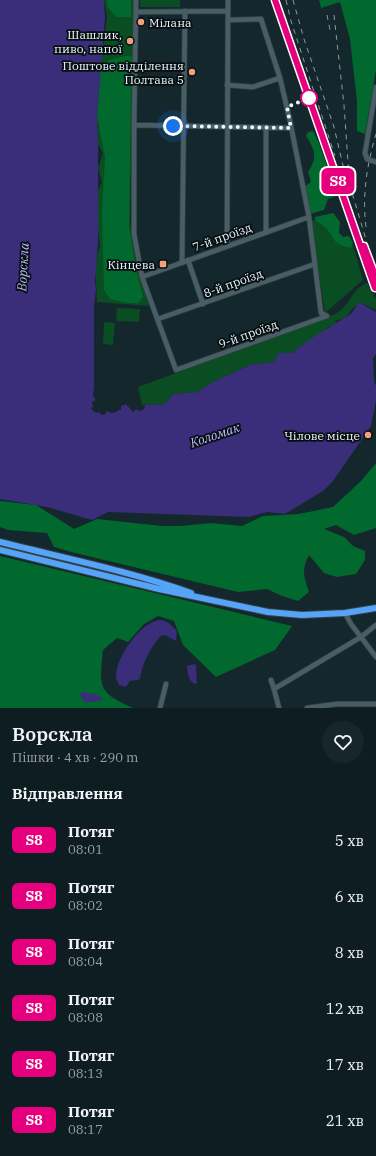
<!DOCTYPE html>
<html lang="uk">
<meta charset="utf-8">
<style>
body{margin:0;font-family:"IBM Plex Serif",serif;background:#17262a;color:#f1f3f6;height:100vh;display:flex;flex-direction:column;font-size:15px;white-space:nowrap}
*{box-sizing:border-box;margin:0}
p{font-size:13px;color:#9ba2a5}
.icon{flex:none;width:22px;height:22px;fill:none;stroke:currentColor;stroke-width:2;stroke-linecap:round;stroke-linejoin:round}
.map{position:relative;height:708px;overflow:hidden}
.sheet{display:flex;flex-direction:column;background:#0e1d21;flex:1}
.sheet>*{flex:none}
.badge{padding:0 8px;border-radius:6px;font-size:14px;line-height:26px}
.you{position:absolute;width:20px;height:20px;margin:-10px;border:3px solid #fff;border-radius:50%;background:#1a73e8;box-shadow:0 0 0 6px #1a73e833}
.map>.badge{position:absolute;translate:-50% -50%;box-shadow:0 0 0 2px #fff}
h2{padding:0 12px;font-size:15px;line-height:36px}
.round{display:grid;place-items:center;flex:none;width:42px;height:42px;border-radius:21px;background:#17262a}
.head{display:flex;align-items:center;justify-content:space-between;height:68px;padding:0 12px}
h1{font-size:19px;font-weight:600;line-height:30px}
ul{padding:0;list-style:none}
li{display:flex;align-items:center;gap:12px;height:56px;padding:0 12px}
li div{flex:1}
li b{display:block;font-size:15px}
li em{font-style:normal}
li .badge{min-width:44px;font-weight:700;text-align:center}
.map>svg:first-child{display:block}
.green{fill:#0a4d22}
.forest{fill:#02692e}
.water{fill:#3a2d7a}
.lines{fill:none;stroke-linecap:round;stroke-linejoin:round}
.minor-casing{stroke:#344247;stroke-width:6}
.highway-casing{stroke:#344247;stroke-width:8}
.minor{stroke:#495e64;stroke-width:4.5}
.highway{stroke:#56a4f7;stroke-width:6}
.rail{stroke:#8a9b9e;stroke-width:1;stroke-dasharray:5 5;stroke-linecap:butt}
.line-casing{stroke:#fff;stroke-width:9}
.line{stroke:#e6007e;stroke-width:6}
.walk{stroke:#ebf8fb;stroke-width:4;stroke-dasharray:0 7.2}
.poi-dot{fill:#f0a27a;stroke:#060e11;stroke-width:1.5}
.stop-dot{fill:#fff;stroke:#e6007e;stroke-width:2}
.labels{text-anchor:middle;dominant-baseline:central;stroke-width:3.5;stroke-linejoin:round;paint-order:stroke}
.poi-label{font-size:12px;fill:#ebf8fb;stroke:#060e11;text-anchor:end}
.street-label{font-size:12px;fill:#ebf8fb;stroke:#060e11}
.water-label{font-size:13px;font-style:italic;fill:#bdbafc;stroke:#060e11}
</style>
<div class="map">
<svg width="376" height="708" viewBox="0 0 376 708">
<rect width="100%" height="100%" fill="#13272c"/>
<path class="green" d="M104,0H134L130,222L138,269L149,306L97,302L95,264L100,245L97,221V192L102,182L98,168L103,153L98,144L97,116L102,63L100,57L104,42L107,16Z
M140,0H180V7H140Z
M325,217L340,241L353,245L363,280L325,313L311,221Z
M367,283L376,299V310L363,304L358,305L353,308L345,318L336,321L335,326L328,327L319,336L303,345L292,353H278L275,362L250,365L213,382L197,392L173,394L165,404L142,405L138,387L326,318C333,315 340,312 345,306C352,297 356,287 367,283Z
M117,308L140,309L139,322L116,321Z
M104,322L115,323L113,345L103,344Z"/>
<path class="forest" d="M107,0H131V17H116L107,6Z
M319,0H376V70L365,134L357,131V101L350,39L340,2L321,8Z
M127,56L133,57L131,82L129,227L136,269L143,297L138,303H127L110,299L104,290L102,211L105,157L97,116L101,63L116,58Z
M313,131L319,143L337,194L336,196L328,199L324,210L310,214L304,187L311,182L308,172C318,157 315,150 306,136L308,132Z
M333,213L340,222L339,233L343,237L349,236L353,243L351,248C331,243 337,241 326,228C323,225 318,222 315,220V217Z
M376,463V528L354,535L336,525L324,529L344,537L353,546L365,551V560L356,574L337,577L324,573L309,555C301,570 304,577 309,592L298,601L282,596L267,589L238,592L75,553L54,547L47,533L8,530L0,527V501L36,505L74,529L97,519L162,526H181L211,523L242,526L263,516L299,514L333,507L361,481Z
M0,556L292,626L275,650L216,677L183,645L174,621L158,616L144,624L128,642L117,638L103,650C99,688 98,692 133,708H0Z"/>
<path class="water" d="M0,0H104L105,18L97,116L98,143V241L95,282L96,290L94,306V387L93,396L96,400L92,402L93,407L91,408L92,410L97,413L100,412V414L104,415L107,411L112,413L116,412L118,410H121V406L126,404L133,412L136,409L140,411L144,409L145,405L165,404L173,394L197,392L213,382L250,365L274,362L278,353H292L309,340L352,313L359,302L376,312V354L373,358L374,381L376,386V400L371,426L333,481L323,491L285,514L267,512L249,517L108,512L92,520L47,507L0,499Z
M159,620C167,620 171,625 177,631L176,641L167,636L162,635C152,644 142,664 140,679L137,680L130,681L126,687L119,685C118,682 116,680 116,677C116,657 140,623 159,620Z
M195,664L196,666L197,684C188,683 188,674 187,666Z
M82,692L98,695L103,700L93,702H85L80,695Z"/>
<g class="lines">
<g class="minor-casing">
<path id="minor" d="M136,0L134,125V234L142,277L176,370L327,316
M136,12L228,11
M228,20L261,19L280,78L290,121L309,217L321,313L327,316
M227,85L253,87L280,78
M376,87L365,153L367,159L376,162
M134,125L291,128
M266,127V232
M227,246L228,0
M188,260L203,304
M182,263L185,11
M142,277L309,217
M158,319L315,264
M345,613L351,624L376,657
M271,680L274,689
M160,708L166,684
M279,708L274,689L361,637L376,625
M307,708L337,704H376"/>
</g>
<g class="highway-casing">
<path id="highway" d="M0,542C64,558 129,571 191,593
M0,550L159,589L268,612L302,615L345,613L376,608"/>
</g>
<use href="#minor" class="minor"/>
<use href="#highway" class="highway"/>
<path class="rail" d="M274,0L376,291
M286,0L291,21L335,156
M293,0L304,39L334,127L345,174
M327,15L330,30
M334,15L344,105L349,176L353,196L373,263
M366,227C362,195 367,164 376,134"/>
</g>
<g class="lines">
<g class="line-casing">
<path id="line" d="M275,0L375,288L364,246L376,278"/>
</g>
<use href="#line" class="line"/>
<path class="walk" d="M173,126L291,128L287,107L309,98"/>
</g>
<g class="poi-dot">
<circle cx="141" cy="22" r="4"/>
<circle cx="130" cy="41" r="4"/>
<circle cx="192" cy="72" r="4"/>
<rect x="159" y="260" width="8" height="8" rx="2"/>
<circle cx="368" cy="435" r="4"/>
</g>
<circle class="stop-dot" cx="309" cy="98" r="8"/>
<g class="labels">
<g class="poi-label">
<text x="149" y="22" text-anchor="start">Мілана</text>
<text x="122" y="34">Шашлик,<tspan x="122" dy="14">пиво, напої</tspan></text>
<text x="184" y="65">Поштове відділення<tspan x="184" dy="14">Полтава 5</tspan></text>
<text x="155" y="264">Кінцева</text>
<text x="360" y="435">Чілове місце</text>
</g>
<g class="street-label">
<text transform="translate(222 237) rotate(-20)">7-й проїзд</text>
<text transform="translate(233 283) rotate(-20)">8-й проїзд</text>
<text transform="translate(248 334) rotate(-20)">9-й проїзд</text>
</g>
<g class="water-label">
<text transform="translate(23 267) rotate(-87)">Ворскла</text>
<text transform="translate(215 435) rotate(-19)">Коломак</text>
</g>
</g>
</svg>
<div class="you" style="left:173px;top:126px"></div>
<b class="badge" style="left:338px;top:181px;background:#e6007e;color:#fff">S8</b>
</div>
<section class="sheet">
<div class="head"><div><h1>Ворскла</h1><p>Пішки · 4 хв · 290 m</p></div><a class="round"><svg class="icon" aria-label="heart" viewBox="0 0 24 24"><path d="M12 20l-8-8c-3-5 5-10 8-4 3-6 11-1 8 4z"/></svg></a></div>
<h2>Відправлення</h2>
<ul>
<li><span class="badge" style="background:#e6007e;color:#fff">S8</span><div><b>Потяг</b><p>08:01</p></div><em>5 хв</em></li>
<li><span class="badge" style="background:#e6007e;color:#fff">S8</span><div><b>Потяг</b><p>08:02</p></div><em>6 хв</em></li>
<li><span class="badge" style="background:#e6007e;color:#fff">S8</span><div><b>Потяг</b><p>08:04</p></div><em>8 хв</em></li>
<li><span class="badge" style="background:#e6007e;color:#fff">S8</span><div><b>Потяг</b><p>08:08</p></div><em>12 хв</em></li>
<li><span class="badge" style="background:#e6007e;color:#fff">S8</span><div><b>Потяг</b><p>08:13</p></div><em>17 хв</em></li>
<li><span class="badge" style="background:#e6007e;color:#fff">S8</span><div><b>Потяг</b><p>08:17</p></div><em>21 хв</em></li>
</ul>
</section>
